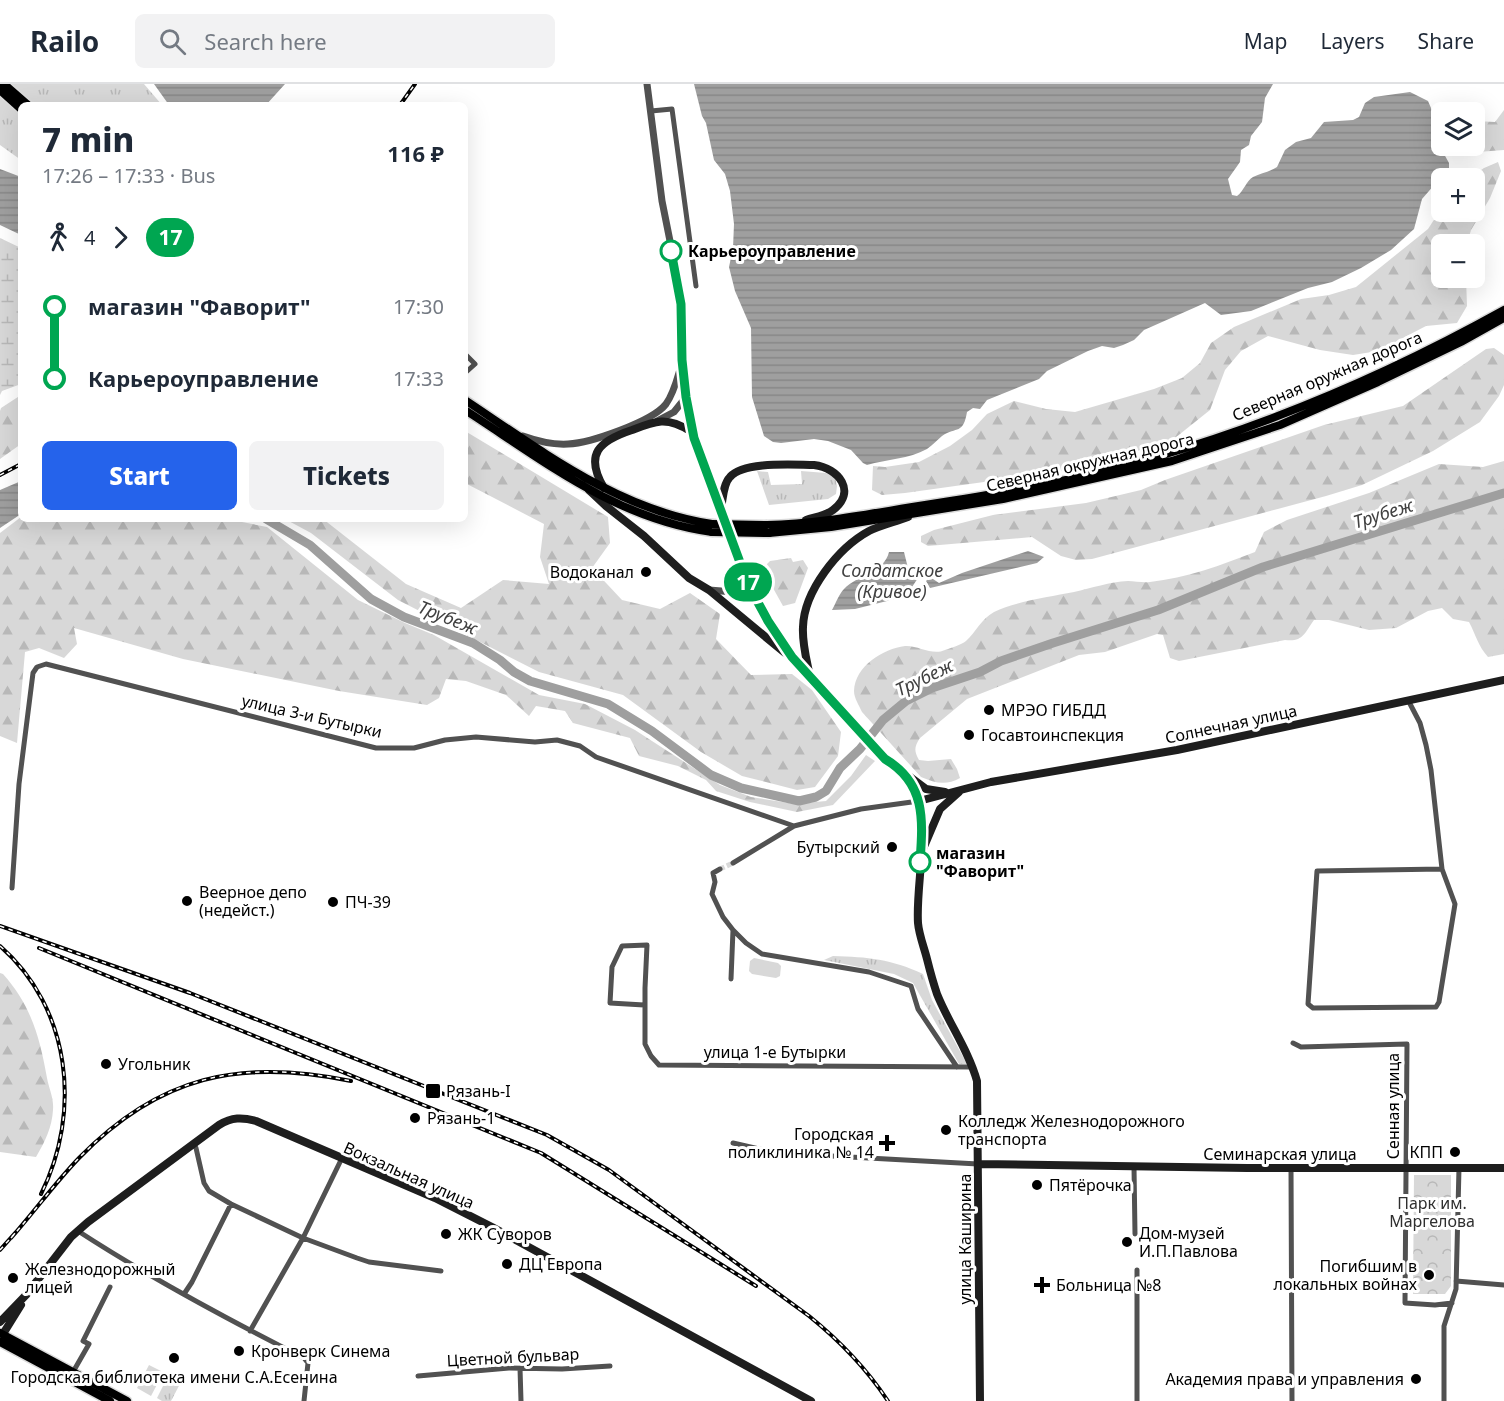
<!DOCTYPE html>
<meta charset="utf-8">
<style>
body{margin:0;font-family:"Noto Sans",sans-serif;background:#f2f2f3;color:#1f2937;height:100vh;display:flex;flex-direction:column;font-size:22px;white-space:nowrap}
*{box-sizing:border-box;margin:0}
p{font-size:20px;color:#747a83}
.icon{flex:none;width:33px;height:33px;fill:none;stroke:currentColor;stroke-width:2;stroke-linecap:round;stroke-linejoin:round}
.map{position:relative;flex:1;overflow:hidden}
.details{position:absolute;left:18px;top:18px;width:450px;height:420px;display:flex;flex-direction:column;background:#fff;border-radius:9px;box-shadow:0 6px 24px #0002}
.details>*{flex:none}
.badge{padding:0 12px;border-radius:20px;font-size:21px;line-height:39px}
.controls{position:absolute;left:1431px;top:18px;display:grid;gap:12px}
.controls a{display:grid;place-items:center;width:54px;height:54px;border-radius:9px;background:#fff;box-shadow:0 6px 24px #0002;font-size:30px}
.map>.badge{position:absolute;translate:-50% -50%;box-shadow:0 0 0 3px #fff}
.legs{display:flex;align-items:center;gap:9px;height:66px;padding:0 24px;font-size:20px}
.legs p{margin-inline-start:auto}
.overview{display:flex;align-items:center;justify-content:space-between;height:102px;padding:0 24px}
h1{font-size:33px;font-weight:800;line-height:45px}
.cta{display:flex;gap:12px;margin-top:auto;padding:12px 24px}
.cta a{flex:1;height:69px;border-radius:9px;background:#2563eb;color:#fff;font-size:24px;font-weight:800;line-height:69px;text-align:center}
.cta a+a{background:#f2f2f3;color:#1f2937}
ul{padding:0 24px;list-style:none}
li{display:flex;align-items:center;gap:21px;height:72px;font-size:22px}
li i{display:grid;place-items:center;width:9px;height:100%;margin:0 8px;background:currentColor}
li i::after{content:'';width:15px;height:15px;margin:-8px;border:4px solid;border-radius:50%;background:#fff}
li p{margin-inline-start:auto}
li:first-child i{background:linear-gradient(#0000 50%,currentColor 0)}
li:last-child i{background:linear-gradient(currentColor 50%,#0000 0)}
header{display:flex;align-items:center;gap:36px;box-sizing:border-box;height:84px;padding:0 30px;background:#fff;border-bottom:2px solid #e0e1e3}
header strong{font-size:28px}
nav{display:flex;gap:33px;margin-inline-start:auto;font-size:21px}
.search{width:420px;height:54px;background:#f2f2f3;display:flex;align-items:center;gap:15px;box-sizing:border-box;padding:0 21px;border-radius:9px;color:#747a83;font-size:22px}
.map>svg:first-child{display:block}
.grass{fill:url(#grass-tufts)}
.forest{fill:url(#forest-firs)}
.wetland{fill:url(#wetland-marsh)}
.park{fill:url(#park-crowns)}
.pitch{fill:#d8d8d8}
.water{fill:url(#water-rules)}
.lines{fill:none;stroke-linecap:round;stroke-linejoin:round}
.river{stroke:#9f9f9f;stroke-width:9}
.minor-tunnel{stroke:#d9d9d9;stroke-width:5;stroke-dasharray:5 2.5;stroke-linecap:butt}
.primary-casing{stroke:#dbdbdb;stroke-width:11}
.minor{stroke:#515151;stroke-width:5}
.tertiary{stroke:#515151;stroke-width:7}
.secondary{stroke:#1e1e1e;stroke-width:8}
.primary{stroke:#000;stroke-width:8}
.rail-casing{stroke:#000;stroke-width:4}
.rail{stroke:#fff;stroke-width:1.5;stroke-dasharray:4.5;stroke-linecap:butt}
.primary-bridge-casing{stroke:#dbdbdb;stroke-width:11;stroke-linecap:butt}
.primary-bridge{stroke:#000;stroke-width:8}
.line-1-casing{stroke:#fff;stroke-width:14}
.line-1{stroke:#00a651;stroke-width:9}
.stop-1-dot{fill:#fff;stroke:#00a651;stroke-width:3}
.poi-dot{fill:#000;stroke:#fff;stroke-width:2}
.labels{text-anchor:middle;dominant-baseline:central;stroke-width:6;stroke-linejoin:round;paint-order:stroke}
.stop-label{font-size:16px;font-weight:bold;fill:#000;stroke:#fff;text-anchor:start}
.street-label{font-size:16px;fill:#000;stroke:#fff}
.poi-label{font-size:16px;fill:#000;stroke:#fff;text-anchor:start}
.park-label{font-size:16px;fill:#2f2f2f;stroke:#fff}
.water-label{font-size:18px;font-style:italic;fill:#404040;stroke:#fff}
</style>
<header>
<strong>Railo</strong>
<div class="search"><svg class="icon" aria-label="search" viewBox="0 0 24 24"><circle cx="10" cy="10" r="6"/><path d="M15 15l6 6"/></svg>Search here</div>
<nav><a>Map</a><a>Layers</a><a>Share</a></nav>
</header>
<div class="map">
<svg width="1504" height="1317" viewBox="0 0 1504 1317">
<defs>
<pattern id="grass-tufts" width="24" height="20" patternUnits="userSpaceOnUse" patternTransform="scale(1.5)"><rect width="24" height="20" fill="#d8d8d8"/><path d="M3 7l-1-3M5 7V3M7 7l1-3M15 17l-1-3M17 17v-4M19 17l1-3" fill="none" stroke="#b8b8b8"/></pattern>
<pattern id="forest-firs" width="22" height="20" patternUnits="userSpaceOnUse" patternTransform="scale(1.5)"><rect width="22" height="20" fill="#d8d8d8"/><path d="M5 1l3.5 6h-7zM16 11l3.5 6h-7z" fill="#b8b8b8"/></pattern>
<pattern id="wetland-marsh" width="20" height="14" patternUnits="userSpaceOnUse" patternTransform="scale(1.5)"><rect width="20" height="14" fill="#d8d8d8"/><path d="M1 5h8M5 5V1M11 12h8M15 12V8" fill="none" stroke="#b8b8b8"/></pattern>
<pattern id="park-crowns" width="20" height="18" patternUnits="userSpaceOnUse" patternTransform="scale(1.5)"><rect width="20" height="18" fill="#d8d8d8"/><path d="M2 6a3 3 0 1 1 6 0M12 15a3 3 0 1 1 6 0" fill="none" stroke="#b8b8b8"/></pattern>
<pattern id="water-rules" width="6" height="5" patternUnits="userSpaceOnUse" patternTransform="scale(1.5)"><rect width="6" height="5" fill="#9f9f9f"/><path d="M0 2.5h6" fill="none" stroke="#878787"/></pattern>
</defs>
<rect width="100%" height="100%" fill="#fff"/>
<path class="grass" d="M0,0H144L162,21H21V76L0,61Z
M757,387L768,388L771,401L802,400L801,387L826,389L835,393L837,402L836,410L828,415L769,421Z
M833,872C868,873 891,875 923,890L932,916L967,980H959L913,899L894,890L824,876Z
M149,1281L161,1287L160,1290L162,1291L151,1312L137,1304Z
M171,1293L181,1298L171,1317H162L157,1314L167,1294L170,1295Z"/>
<path class="forest" d="M1504,26V66L1464,69V62H1474L1475,37L1495,38Z
M1498,78L1501,87L1490,114L1471,146L1467,160H1442V194H1466L1467,222L1457,239L1426,242L1378,267L1353,271L1320,266L1268,252L1241,267L1225,286L1210,326L1175,354L1091,383L905,409L882,411L872,406L873,382L885,383L919,378L950,362L972,346L987,330L1014,317L1046,325L1075,328L1154,305L1182,294L1200,279L1211,259L1234,243L1301,215L1329,211L1356,203L1428,145L1441,125L1442,128H1474V94H1470L1484,84Z
M1494,264L1504,271V301L1499,312L1480,338L1433,367L1362,401L1326,412L1092,475L1076,476L1061,472L1032,453L928,462L921,458V452L934,446L993,431L1086,419L1141,406L1165,396L1324,341L1403,322L1486,265Z
M21,311V360L0,375V327L1,324Z
M465,347L608,433L610,459L592,484L622,516L660,525L690,509L720,530L716,555L751,591L792,590L812,606L841,648L838,672L815,703L797,706L742,692L701,668L623,611L539,588L398,516L311,449L285,435H323L406,500L461,524L503,496L549,500L540,473L544,440L465,399Z
M1504,377V570L1488,573C1478,562 1476,551 1469,538L1453,535L1442,524L1428,527L1396,544L1369,546L1329,536H1314C1304,550 1303,558 1285,556L1179,577L1170,574L1163,551L1157,550L1105,568L1079,571L967,615L920,654C914,663 914,667 919,676L928,677L951,675L957,685L960,694C946,702 935,699 921,693L862,628C859,621 854,614 854,607C855,582 883,565 905,562C918,561 932,572 945,566C951,564 961,561 966,557C976,548 981,535 994,528C1017,517 1049,513 1074,508C1091,504 1110,498 1128,497C1135,497 1143,499 1150,498C1186,494 1222,481 1255,468L1264,448L1287,436L1369,409L1439,380L1483,383Z
M21,433V435H227L267,443L358,516L405,539L434,551L539,611L585,620L635,646L720,701L751,713L795,720L826,717L851,692L866,671L875,677L833,721L797,728L750,718L716,707L706,696L678,682L639,672L630,654L573,639L565,627L536,622L529,632L506,611L466,597L446,595L439,614L427,621L339,607L183,575L74,544L77,560L64,574L39,564L25,568L17,659L0,652V449Z
M791,474L793,478L803,476L808,484L795,519L783,522L773,504L767,480L770,477Z
M0,889L3,890C31,921 40,954 47,994C49,1005 54,1014 53,1026C52,1043 45,1058 36,1073L0,1068Z"/>
<path class="wetland" d="M0,154L21,164V300L2,307L0,311Z"/>
<path class="park" d="M1414,1091H1451V1202L1445,1210H1413Z"/>
<path class="pitch" d="M754,874L778,879L781,882L780,892L776,894L752,890L749,887L750,877Z"/>
<path class="water" d="M154,0H285L266,21H169Z
M694,0H1273L1265,14L1262,38L1251,52L1249,61L1241,66L1240,78L1228,95L1232,111L1237,112C1244,107 1246,97 1253,93C1261,89 1269,88 1277,83L1285,66L1296,58L1311,54L1324,38L1353,36L1359,33L1365,19L1374,13L1410,8L1428,17L1437,38L1439,61L1449,79V84L1422,115L1414,145L1391,166L1361,184L1332,198L1308,204L1251,227L1221,231L1205,219L1144,246L1134,256L1123,261L1114,264L1102,262L1088,267L1047,287L1039,295L987,316L980,325L973,324L967,328C963,351 957,342 942,352C937,356 933,361 927,365C909,375 887,375 867,381L863,379L851,366L828,357L814,355L781,359L773,358L764,352L752,313L751,244L735,207L729,183L733,164L734,140L730,107L725,90L714,76L706,39L702,32Z
M0,85L21,93V151L0,141Z
M21,397V430L0,444V406Z
M1028,467L1044,473L1037,479L930,504L926,497L930,493L939,499L962,489Z
M889,468H904L909,488L918,494L910,506L915,510L855,525L832,526C836,519 839,510 844,505C857,491 884,489 889,468Z"/>
<g class="lines">
<path class="river" d="M266,435L310,461L371,515L404,533L473,559L500,576L514,588L530,597L608,620L652,647L711,691L741,704L799,717L816,713L826,707L840,684L860,665L883,636L906,617L932,604L980,588L1001,577L1053,559L1158,526L1263,483L1504,409"/>
<path class="minor-tunnel" d="M720,785L733,779"/>
<g class="primary-casing">
<path id="primary" d="M4,0L28,21
M0,6L21,25
M465,316C542,367 618,426 712,440
M465,326C544,377 616,435 712,448
M767,441C820,440 873,429 925,421C964,415 1003,409 1042,401C1204,368 1360,306 1504,226
M769,449L831,443L1003,415L1172,377L1280,341L1378,298L1461,258L1504,234
M0,1249L127,1317
M0,1258L110,1317"/>
</g>
<path class="minor" d="M651,27L672,25L696,202
M465,270L475,280L465,289
M1408,616L1420,639L1426,661L1431,686L1442,785L1455,820L1439,918L1436,923L1313,924L1308,920L1317,787L1442,785
M733,779L794,742L861,725L919,717
M720,785L713,789L715,798L712,810L723,833L733,846L746,859L762,870L869,888L911,902L918,925L957,983
M12,804L19,700L33,589L37,583L46,580L376,664H414L445,656L476,653L535,658L557,656L580,662L596,673L794,742
M731,895L733,846
M644,921L610,919L612,883L622,862L647,861L645,904V960L651,972L659,981L973,983
M1293,959L1301,963L1407,960L1405,1219L1435,1221L1452,1219
M733,1059L777,1069L978,1080
M193,1060L196,1064L204,1099L209,1107L231,1120L303,1154L357,1174L369,1178L441,1187
M1134,1083L1135,1150
M1291,1084L1292,1317
M78,1147C150,1194 227,1235 304,1274L308,1279L304,1317
M1456,1197L1504,1201
M184,1210L192,1198L231,1120
M250,1247L303,1154L341,1076
M520,1284L521,1317
M73,1288L89,1260L83,1257L110,1203
M418,1292L509,1284L562,1285L610,1282
M1137,1317V1186
M1444,1317V1242L1456,1205L1459,1084"/>
<path class="tertiary" d="M647,0L662,117L678,197L681,220L682,276L686,313L694,351
M657,337L674,328L686,313
M523,352C537,357 552,361 568,360C590,359 652,338 666,320C674,309 677,295 681,282
M709,506L734,508L749,500"/>
<path class="secondary" d="M604,404C584,370 599,357 632,346C655,337 667,332 690,347L749,500L775,549L811,595L885,675C890,678 896,681 900,684C938,721 915,792 918,839C919,851 924,863 927,875C930,887 933,898 937,910C949,940 968,965 977,997L980,1317
M589,406L606,422L644,452L689,494L709,506L785,569
M721,425C723,415 723,400 730,393C744,377 794,381 814,381C839,384 857,408 833,426C825,432 815,433 806,436
M810,593C807,577 802,560 803,543C804,507 838,464 869,447C881,441 895,438 908,433
M910,693L926,705L945,708
M919,717L991,698L1177,666L1504,596
M923,765L940,725L959,708
M978,1080L1247,1084H1504
M0,1238L26,1211L71,1153L88,1138L219,1041C232,1033 242,1033 256,1037L435,1114L492,1143L811,1317
M3,1250L21,1221"/>
<use href="#primary" class="primary"/>
<g class="rail-casing">
<path id="rail" d="M400,21L415,0
M0,391L21,380
M0,842L190,909L547,1051L609,1086L809,1232C840,1257 866,1284 888,1317
M0,862C71,924 82,1028 41,1110
M39,864L541,1069L756,1202
M11,1154C34,1128 55,1099 79,1074C159,992 240,974 351,997
M0,1166L16,1148"/>
</g>
<use href="#rail" class="rail"/>
<g class="primary-bridge-casing">
<path id="primary-bridge" d="M712,440L767,441
M712,448L769,449"/>
</g>
<use href="#primary-bridge" class="primary-bridge"/>
</g>
<g class="lines">
<g class="line-1-casing">
<path id="line-1" d="M671,167L681,220L682,276L686,313L694,354L748,500L768,537L792,573L885,675C926,699 923,736 920,778"/>
</g>
<use href="#line-1" class="line-1"/>
</g>
<g class="stop-1-dot">
<circle cx="671" cy="167" r="10"/>
<circle cx="920" cy="778" r="10"/>
</g>
<g class="poi-dot">
<circle cx="646" cy="488" r="6"/>
<circle cx="989" cy="626" r="6"/>
<circle cx="969" cy="651" r="6"/>
<circle cx="892" cy="763" r="6"/>
<circle cx="187" cy="817" r="6"/>
<circle cx="333" cy="818" r="6"/>
<circle cx="106" cy="980" r="6"/>
<rect x="425" y="999" width="16" height="16" rx="3"/>
<circle cx="415" cy="1034" r="6"/>
<circle cx="946" cy="1046" r="6"/>
<path d="M884 1050h6v6h6v6h-6v6h-6v-6h-6v-6h6z"/>
<circle cx="1455" cy="1068" r="6"/>
<circle cx="1037" cy="1101" r="6"/>
<circle cx="446" cy="1150" r="6"/>
<circle cx="1127" cy="1158" r="6"/>
<circle cx="507" cy="1180" r="6"/>
<circle cx="1429" cy="1191" r="6"/>
<circle cx="13" cy="1194" r="6"/>
<path d="M1039 1192h6v6h6v6h-6v6h-6v-6h-6v-6h6z"/>
<circle cx="239" cy="1267" r="6"/>
<circle cx="174" cy="1274" r="6"/>
<circle cx="1416" cy="1295" r="6"/>
</g>
<g class="labels">
<g class="stop-label">
<text x="688" y="167">Карьероуправление</text>
<text x="936" y="769">магазин<tspan x="936" dy="18">"Фаворит"</tspan></text>
</g>
<g class="street-label">
<text transform="translate(1327 292) rotate(-23)">Северная оружная дорога</text>
<text transform="translate(1090 378) rotate(-13)">Северная окружная дорога</text>
<text transform="translate(312 632) rotate(13)">улица 3-и Бутырки</text>
<text transform="translate(1231 640) rotate(-12)">Солнечная улица</text>
<text x="775" y="968">улица 1-е Бутырки</text>
<text transform="translate(1393 1022) rotate(-90)">Сенная улица</text>
<text x="1280" y="1070">Семинарская улица</text>
<text transform="translate(409 1091) rotate(24)">Вокзальная улица</text>
<text transform="translate(965 1155) rotate(-90)">улица Каширина</text>
<text transform="translate(513 1273) rotate(-3)">Цветной бульвар</text>
</g>
<g class="poi-label">
<text x="634" y="488" text-anchor="end">Водоканал</text>
<text x="1001" y="626">МРЭО ГИБДД</text>
<text x="981" y="651">Госавтоинспекция</text>
<text x="880" y="763" text-anchor="end">Бутырский</text>
<text x="199" y="808">Веерное депо<tspan x="199" dy="18">(недейст.)</tspan></text>
<text x="345" y="818">ПЧ-39</text>
<text x="118" y="980">Угольник</text>
<text x="446" y="1007">Рязань-I</text>
<text x="427" y="1034">Рязань-1</text>
<text x="958" y="1037">Колледж Железнодорожного<tspan x="958" dy="18">транспорта</tspan></text>
<text x="874" y="1050" text-anchor="end">Городская<tspan x="874" dy="18">поликлиника № 14</tspan></text>
<text x="1443" y="1068" text-anchor="end">КПП</text>
<text x="1049" y="1101">Пятёрочка</text>
<text x="1139" y="1149">Дом-музей<tspan x="1139" dy="18">И.П.Павлова</tspan></text>
<text x="458" y="1150">ЖК Суворов</text>
<text x="519" y="1180">ДЦ Европа</text>
<text x="1417" y="1182" text-anchor="end">Погибшим в<tspan x="1417" dy="18">локальных войнах</tspan></text>
<text x="25" y="1185">Железнодорожный<tspan x="25" dy="18">лицей</tspan></text>
<text x="1056" y="1201">Больница №8</text>
<text x="251" y="1267">Кронверк Синема</text>
<text x="174" y="1293" text-anchor="middle">Городская библиотека имени С.А.Есенина</text>
<text x="1404" y="1295" text-anchor="end">Академия права и управления</text>
</g>
<g class="park-label">
<text x="1432" y="1119">Парк им.<tspan x="1432" dy="18">Маргелова</tspan></text>
</g>
<g class="water-label">
<text transform="translate(1383 429) rotate(-17)">Трубеж</text>
<text x="892" y="486">Солдатское<tspan x="892" dy="21">(Кривое)</tspan></text>
<text transform="translate(448 533) rotate(22)">Трубеж</text>
<text transform="translate(924 593) rotate(-26)">Трубеж</text>
</g>
</g>
</svg>
<div class="controls">
<a><svg class="icon" aria-label="layers" viewBox="0 0 24 24"><path d="M12 4l9 5-9 5-9-5zM3 14l9 5 9-5"/></svg></a>
<a>+</a>
<a>−</a>
</div>
<b class="badge" style="left:748px;top:498px;background:#00a651;color:#fff">17</b>
<section class="details">
<div class="overview"><div><h1>7 min</h1><p>17:26 – 17:33 · Bus</p></div><b>116 ₽</b></div>
<div class="legs"><svg class="icon" aria-label="walk" viewBox="0 0 24 24"><circle cx="13" cy="4" r="2"/><path d="M13 8l-2 6 4 7M11 14l-3 7M7 12l3-4h3l4 4"/></svg>4<svg class="icon" aria-label="forward" viewBox="0 0 24 24"><path d="M9 5l7 7-7 7"/></svg><b class="badge" style="background:#00a651;color:#fff">17</b></div>
<ul>
<li><i style="color:#00a651"></i><b>магазин &quot;Фаворит&quot;</b><p>17:30</p></li>
<li><i style="color:#00a651"></i><b>Карьероуправление</b><p>17:33</p></li>
</ul>
<div class="cta"><a>Start</a><a>Tickets</a></div>
</section>
</div>
